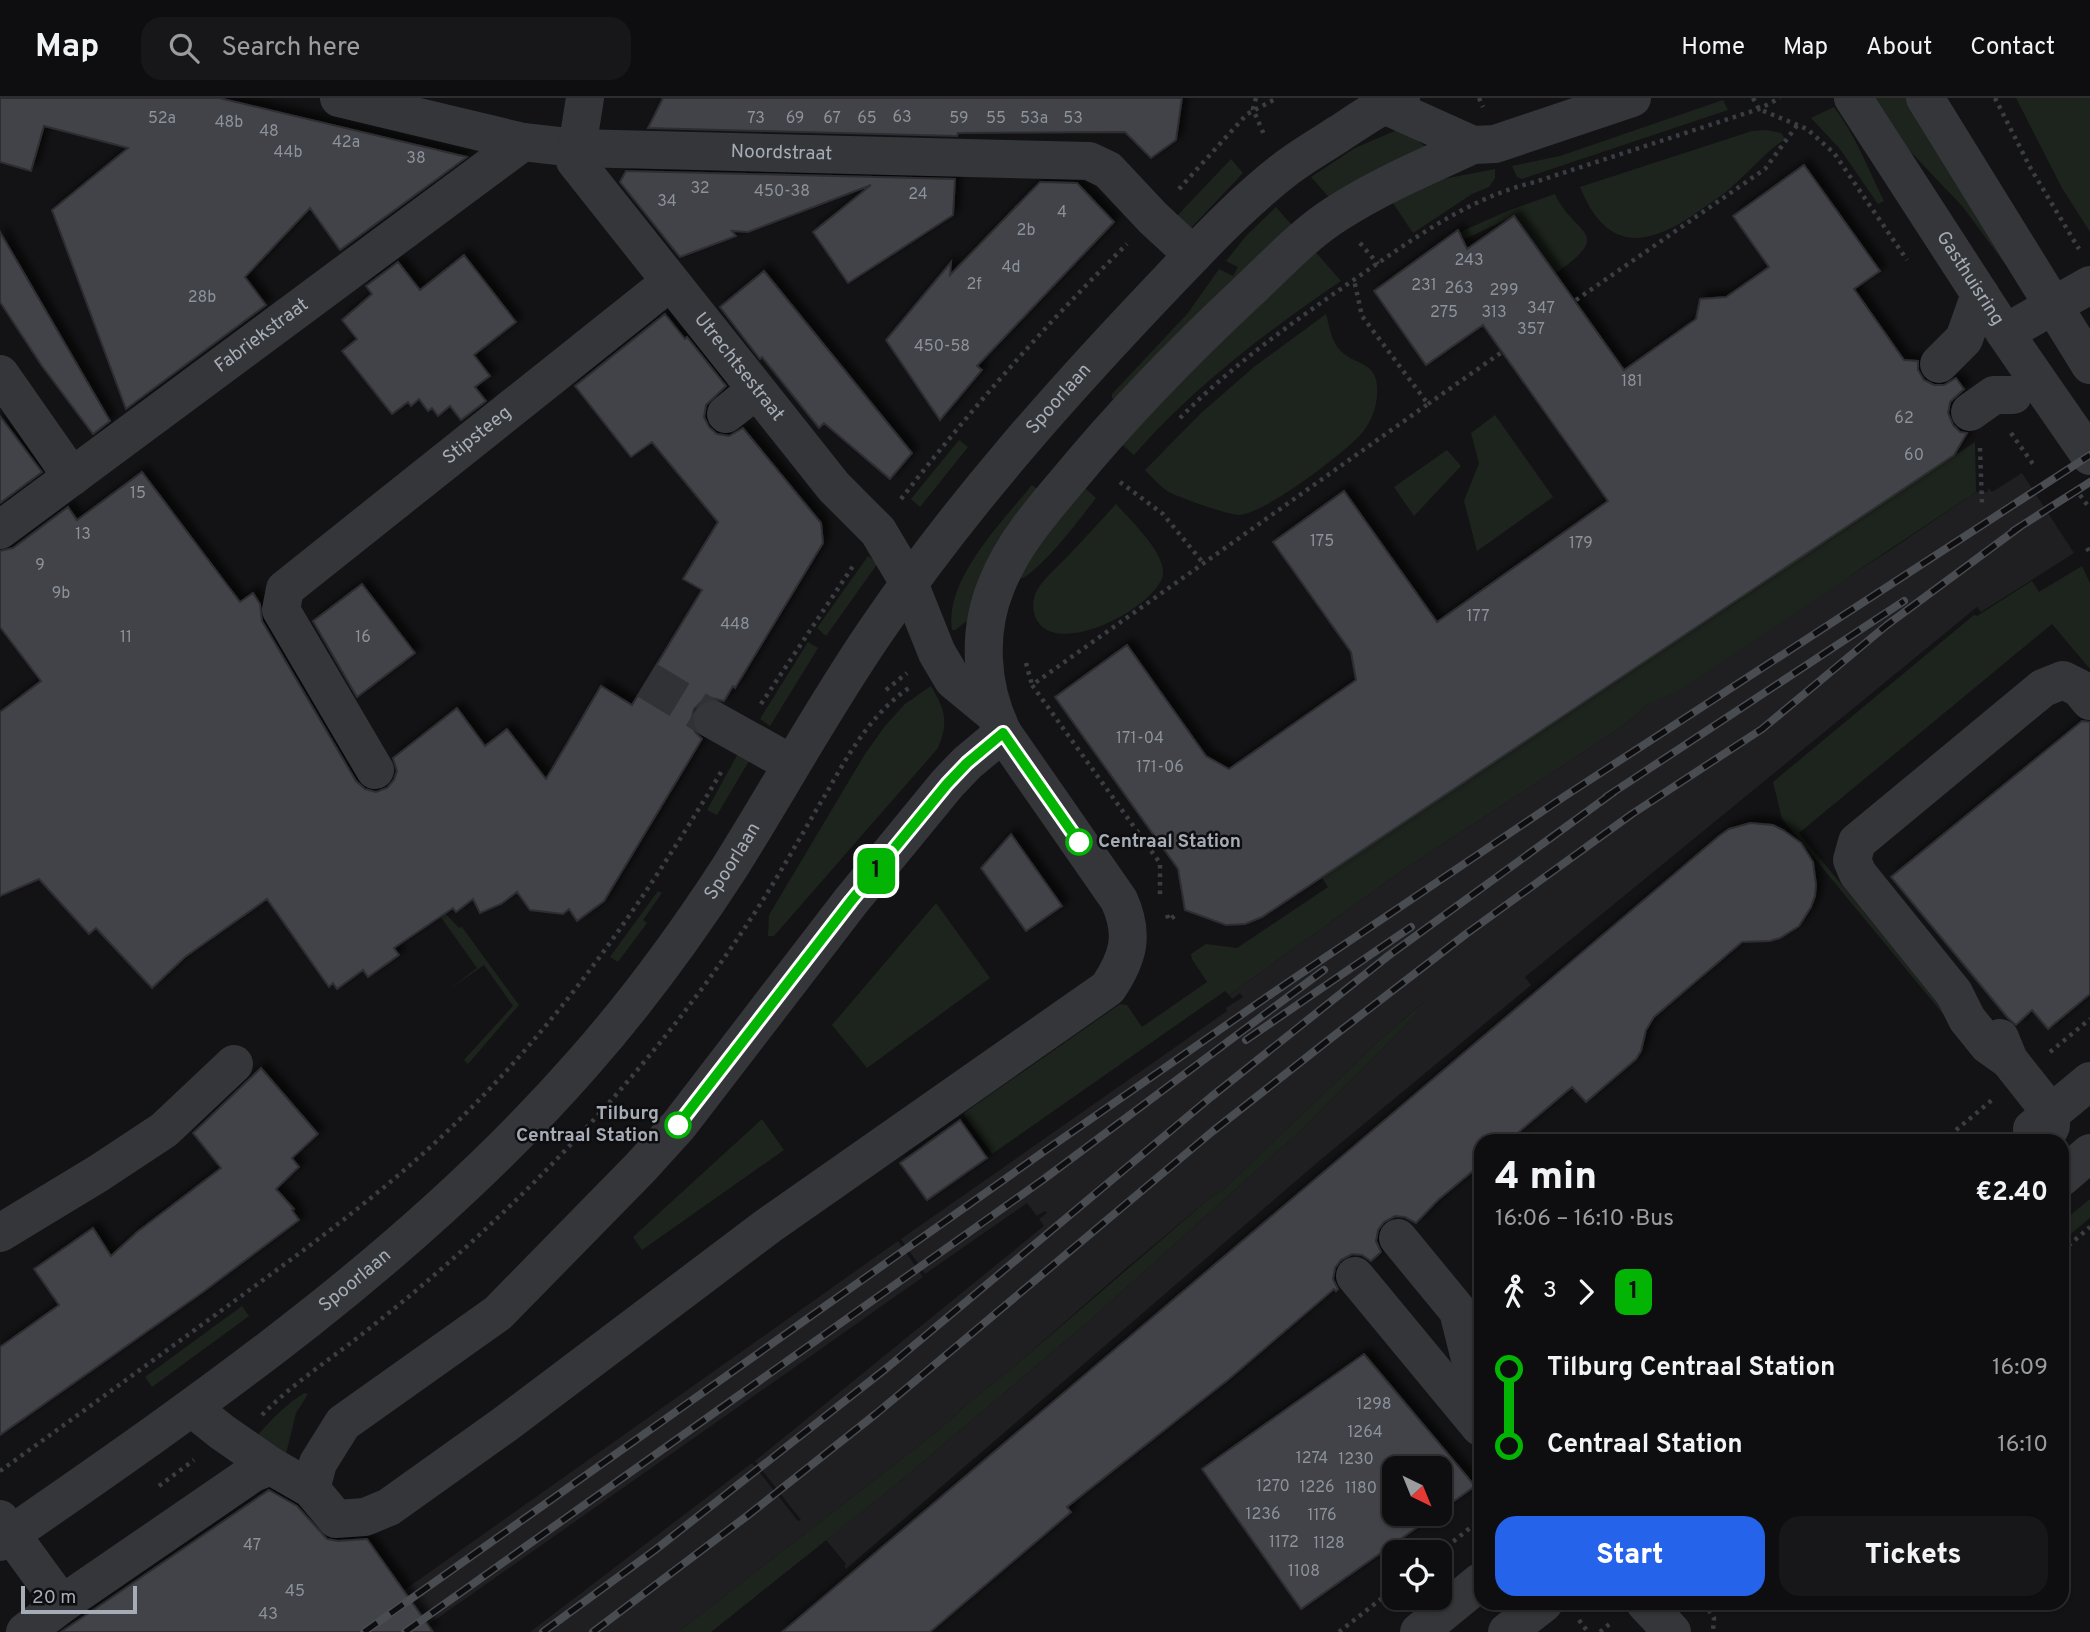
<!DOCTYPE html>
<meta charset="utf-8">
<style>
body{margin:0;font-family:Overpass,sans-serif;background:#171719;color:#f1f3f6;height:100vh;display:flex;flex-direction:column;font-size:26px;white-space:nowrap}
*{box-sizing:border-box;margin:0}
p{font-size:23px;color:#9b9c9f}
.icon{flex:none;width:38px;height:38px;fill:none;stroke:currentColor;stroke-width:2;stroke-linecap:round;stroke-linejoin:round}
.map{position:relative;flex:1;overflow:hidden}
.sheet{position:absolute;left:1474px;top:1036px;width:595px;height:476px;display:flex;flex-direction:column;background:#0e0e10;border-radius:21px;box-shadow:0 2px 5px #0004,0 0 0 2px #2e2e30}
.sheet>*{flex:none}
.badge{padding:0 14px;border-radius:10px;font-size:24px;line-height:46px}
.needle{width:46px;rotate:137deg}
.buttons{position:absolute;left:1382px;top:1358px;display:grid;gap:14px}
.buttons a{display:grid;place-items:center;width:70px;height:70px;border-radius:14px;background:#0e0e10;box-shadow:0 2px 5px #0004,0 0 0 2px #2e2e30;font-size:35px}
.scale{position:absolute;left:21px;bottom:18px;width:116px;box-sizing:border-box;padding-left:7px;border:4px solid #a5acb5;border-top:0;font-size:19px;line-height:24px;white-space:nowrap;color:#a5acb5;-webkit-text-stroke:5px #0e0e10;paint-order:stroke}
.map>.badge{position:absolute;translate:-50% -50%;box-shadow:0 0 0 4px #fff}
.legs{display:flex;align-items:center;gap:10px;height:77px;padding:0 21px;font-size:23px}
.legs p{margin-inline-start:auto}
.head{display:flex;align-items:center;justify-content:space-between;height:119px;padding:0 21px}
h1{font-size:38px;font-weight:800;line-height:52px}
.action{display:flex;gap:14px;margin-top:auto;padding:14px 21px}
.action a{flex:1;height:80px;border-radius:21px;background:#2563eb;color:#fff;font-size:28px;font-weight:800;line-height:80px;text-align:center}
.action a+a{background:#171719;color:#f1f3f6}
ul{padding:0 21px;list-style:none}
li{display:flex;align-items:center;gap:24px;height:77px;font-size:26px}
li i{display:grid;place-items:center;width:10px;height:100%;margin:0 9px;background:currentColor}
li i::after{content:'';width:18px;height:18px;margin:-9px;border:5px solid;border-radius:50%;background:#0e0e10}
li p{margin-inline-start:auto}
li:first-child i{background:linear-gradient(#0000 50%,currentColor 0)}
li:last-child i{background:linear-gradient(currentColor 50%,#0000 0)}
header{display:flex;align-items:center;gap:42px;box-sizing:border-box;height:98px;padding:0 35px;background:#0e0e10;border-bottom:2px solid #2e2e30}
header strong{font-size:33px}
nav{display:flex;gap:38px;margin-inline-start:auto;font-size:24px}
.search{width:490px;height:63px;background:#171719;display:flex;align-items:center;gap:18px;box-sizing:border-box;padding:0 24px;border-radius:21px;color:#9b9c9f;font-size:26px}
.map>svg:first-child{display:block}
.built{fill:#1f1f22}
.green{fill:#1d241d}
.building{fill:#424348;stroke:#2d2e31;stroke-width:2;filter:url(#shadow)}
.lines{fill:none;stroke-linecap:round;stroke-linejoin:round}
.minor-tunnel{stroke:#303235;stroke-width:38;stroke-dasharray:38 19;stroke-linecap:butt}
.path{stroke:#3a3d41;stroke-width:4.5;stroke-dasharray:3.5 5;stroke-linecap:butt}
.minor{stroke:#34363a;stroke-width:38}
.rail-casing{stroke:#494c51;stroke-width:8}
.rail{stroke:#0e0e10;stroke-width:5;stroke-dasharray:16;stroke-linecap:butt}
.line-1-casing{stroke:#fff;stroke-width:16}
.line-1{stroke:#04b404;stroke-width:10}
.stop-1-dot{fill:#fff;stroke:#04b404;stroke-width:3.5}
.labels{text-anchor:middle;dominant-baseline:central;stroke-width:5;stroke-linejoin:round;paint-order:stroke}
.number-label{font-size:16px;fill:#8c929a}
.street-label{font-size:19px;fill:#a5acb5;stroke:#0e0e10}
.stop-label{font-size:19px;font-weight:bold;fill:#a5acb5;stroke:#0e0e10;text-anchor:start}
</style>
<header>
<strong>Map</strong>
<div class="search"><svg class="icon" aria-label="search" viewBox="0 0 24 24"><circle cx="10" cy="10" r="6"/><path d="M15 15l6 6"/></svg>Search here</div>
<nav><a>Home</a><a>Map</a><a>About</a><a>Contact</a></nav>
</header>
<div class="map">
<svg width="2090" height="1534" viewBox="0 0 2090 1534">
<defs>
<filter id="shadow"><feDropShadow dx="6" dy="-6" stdDeviation="3.5" flood-color="#0009"/></filter>
</defs>
<rect width="100%" height="100%" fill="#131315"/>
<path class="built" d="M2022,375L2074,455L1981,514L1977,509L1525,879L1531,887L1312,1069L846,1471L844,1468L846,1466L826,1442L898,1385L1088,1224L1299,1034L1403,930L1424,904L1382,940L1224,1091L1209,1101L1123,1173L1017,1266L965,1308L939,1332L678,1534H530L752,1365L798,1423L801,1422L755,1363L1044,1128L1039,1121L1047,1115L1045,1113L1037,1118L1027,1105L925,1176L901,1141L1227,913L1226,910L1243,899L1240,895L1232,901L1229,897L1400,774L1623,628L1648,606L1892,451L1976,394H1988V390L1992,394Z
M898,1143L923,1179L418,1534H345Z"/>
<path class="green" d="M1874,0H1913L2008,170L1963,109L1907,50Z
M2016,0H2090V134L2062,90Z
M1723,2L1728,12L1522,81L1517,79L1512,68L1560,58Z
M1834,9C1856,38 1868,71 1884,103L1878,106L1840,51L1811,20Z
M1397,32L1407,34L1427,50L1334,105L1311,79L1355,50Z
M1766,32L1781,35L1785,41C1767,53 1754,69 1737,84C1726,95 1712,104 1699,113C1647,150 1607,155 1580,89L1752,33Z
M1231,61L1243,75L1190,131L1176,119Z
M1495,71V80L1489,89L1472,96L1413,135L1389,99L1438,82Z
M1555,96C1574,138 1616,133 1556,175L1514,118L1465,141L1460,134L1510,112Z
M1276,109L1297,133L1119,306L1112,300V296L1188,215L1219,171L1233,178L1238,169L1226,163L1246,138Z
M1311,149L1341,183C1266,234 1194,288 1134,357L1117,342Z
M1326,216C1329,227 1331,242 1339,251C1354,269 1379,261 1377,295C1377,309 1371,324 1362,335C1345,355 1264,416 1239,417C1229,417 1184,401 1173,396C1163,392 1153,380 1145,372L1200,316L1254,269Z
M1495,317L1553,399L1477,453L1464,403L1479,365L1471,335Z
M959,342L968,349L920,409L911,401Z
M1975,344L1976,394L1674,595L1648,606L1623,628L1400,774L1229,897L1225,893L992,1056L965,1019L964,1015L1120,906L1127,907L1142,929L1207,884L1192,861L1191,856L1206,846L1237,850L1328,789L1322,780Z
M1447,352L1461,368L1414,418L1394,389Z
M1079,385L1096,400C1081,419 1040,475 1018,482L1017,479Z
M1032,387L1042,394L967,523L955,532H952C944,482 1002,424 1032,387Z
M1116,406C1130,422 1165,454 1163,476C1159,509 1048,567 1034,515C1032,506 1034,496 1039,489C1046,479 1056,470 1065,461C1082,443 1099,425 1116,406Z
M868,458L878,465L826,538L817,530Z
M2082,468L2090,485V571L2052,526L1799,735L1988,965L1986,968L1782,721L1773,684L1974,517L1977,518L2032,483L2039,494Z
M808,544L818,550L770,628L760,621Z
M931,588C945,612 949,623 938,650L774,838H768L769,817L865,656L885,628L905,606Z
M740,652L752,658L717,717L707,712Z
M418,787L459,830L462,829L519,907L468,966L464,962L513,908L484,867L448,892L477,870Z
M658,793L662,795L643,822L647,825L618,864L610,859Z
M936,805L990,880L867,970L832,927Z
M1429,900L1403,930L1299,1034L1088,1224L898,1385L711,1534H678L939,1332L965,1308L1017,1266L1209,1101L1224,1091L1382,940Z
M762,1021L784,1052L642,1152L633,1139Z
M2090,1101V1120L2062,1143V1124Z
M242,1208L249,1218L152,1289L145,1279Z
M304,1295L308,1296L296,1315L286,1356L256,1339C271,1322 285,1307 304,1295Z"/>
<path class="building" d="M0,0H219L467,59L340,152L310,110L245,179L266,207L126,311L52,112L128,50L44,28L31,73L0,64Z
M663,0H1182L1176,42L1151,60L1125,34L958,35L957,38L648,30Z
M1804,67L1880,173L1854,191L1904,262L1918,263V272L1924,282L1934,287H1944L1956,280L1964,291L1950,304L1948,315L1953,327L1960,334L1967,335L1954,357L1262,819L1245,826L1226,827L1185,812L1178,771L1055,599L1127,547L1206,658L1229,671L1356,582L1351,554L1273,444L1344,393L1437,524L1608,403L1483,227L1426,267L1374,193L1458,132L1467,151L1514,118L1624,272L1696,221L1700,201L1726,199L1769,169L1733,118Z
M626,73L955,81L953,117L848,185L813,134L871,87L748,134L732,133L736,138L680,159L620,84Z
M1040,84L1077,85L1114,124L977,268L982,272L940,322L886,242L951,164L950,177Z
M0,134L110,323L93,336L42,268L0,204Z
M464,157L516,224L474,257L490,278L475,289L486,303L461,322L450,308L438,318L432,310L428,313L419,301L411,308L408,304L392,316L342,253L357,241L342,222L372,196L366,188L398,164L420,192Z
M764,173L912,355L890,381L824,325L819,330L762,259L760,261L720,209Z
M665,216L685,241L687,239L726,288L706,307L704,319L709,329L717,336L729,338L743,330L821,425L823,445L735,590L733,588L724,603L712,600L701,604L694,611L691,623L695,634L702,641L604,803L577,823L569,811L563,816L530,812L517,794L501,806L480,815L473,801L456,814L453,810L394,850L399,857L368,879L363,872L337,891L333,885L329,889L267,801L185,859L152,890L96,830L89,836L39,781L0,798V614L41,583L0,529V453L13,450L68,409L77,422L142,374L240,504L253,495L260,506L262,523L356,683L365,691L376,694L387,690L394,682L397,673L393,660L457,610L485,648L507,631L546,681L601,588L632,607L702,492L683,481L718,424L652,344L631,359L575,288Z
M0,318L42,374L0,405Z
M362,486L415,555L357,599L313,523Z
M2082,623L2090,624V896L2048,931L2032,912L2016,927L2008,920L1891,779Z
M1750,725L1773,727L1783,732L1801,745L1813,764L1816,787L1815,798L1811,809L1799,828L1780,840L1770,843L1742,844L1654,919L1646,932L1641,953L1636,961L1586,1004L1572,989L1508,1043H1480V1067L1438,1102L1416,1125L1405,1119L1395,1118L1384,1124L1378,1132L1376,1143L1381,1154L1371,1163L1362,1157L1352,1156L1341,1162L1335,1170L1333,1181L1338,1191L1336,1193L1334,1191L1229,1281L1067,1409L1071,1414L930,1534H782L1719,738L1729,731Z
M1011,736L1062,808L1026,833L981,770Z
M261,970L318,1036L292,1060L299,1069L276,1091L294,1111L292,1112L299,1122L203,1194L0,1337V1249L59,1207L34,1171L93,1130L111,1158L137,1134L221,1070L193,1035Z
M960,1022L987,1060L927,1102L900,1065Z
M1364,1256L1475,1388L1440,1413V1370H1395V1416H1436L1301,1511L1202,1371Z
M269,1392L297,1408L327,1441L338,1443L367,1441L433,1534H61Z"/>
<g class="lines">
<path class="minor-tunnel" d="M647,582L713,622"/>
<path class="path" d="M1256,0L1253,11L1265,39
M1479,0L1483,9
M1753,0L1759,11L1807,31L1834,55L1907,162
M1995,0L2031,71L2079,151
M1179,91L1247,16L1277,0
M1360,145L1378,166
M1576,202L1765,71L1798,26
M1428,306L1502,254
M1180,320C1232,267 1292,225 1352,183C1409,144 1467,100 1535,84L1759,11L1780,0
M2011,335L2033,366
M1980,350L1982,406
M1120,384L1163,416L1204,466
M2080,397L2090,411
M901,401C971,311 1046,226 1127,146
M2087,450L2090,455
M1026,565L1032,587
M886,592L907,575
M761,606L853,468
M1160,796V765L1032,587L1428,306L1362,218L1354,182
M1167,817L1169,822L1176,817
M2050,954L2090,921
M1943,1043L1992,1002
M2062,1153L2090,1129
M262,1317C288,1290 319,1269 348,1247C382,1221 415,1194 447,1166C563,1064 676,938 759,808C783,771 804,732 827,694C849,655 873,613 912,588
M0,1373C74,1320 148,1266 222,1212C296,1158 370,1105 438,1042C555,933 641,808 723,671
M159,1388L194,1362
M1440,1454L1480,1422
M1704,1505L1714,1520L1713,1533
M1579,1522L1588,1534
M1339,1534L1395,1490
M1600,1534L1613,1523"/>
<g class="minor">
<path id="s1" d="M339,0L523,44L576,50L1089,63L1108,72L1153,120L1193,157"/>
<path id="s2" d="M585,0L575,63L834,389L878,433L909,485L937,555L953,582L993,615"/>
<path id="s3" d="M1853,0L2005,235L2090,358"/>
<path d="M1925,0L2090,267"/>
<path d="M1384,7L1473,47L1495,46L1632,0"/>
<path d="M2005,235L2090,187"/>
<path d="M1939,266L1964,241L1980,196"/>
<path d="M0,276L72,379"/>
<path d="M1970,314L1994,297H2013"/>
<path d="M726,316L756,292"/>
<path id="s4" d="M0,432L523,44"/>
<path d="M713,622L792,666"/>
<path id="s5" d="M375,672L281,512L285,491L670,184"/>
<path d="M2000,940L2009,962L2051,1015V1028L2043,1043"/>
<path d="M2009,962L1988,947L1967,921L1954,895L1858,776L1852,762L1857,744L2043,590L2063,582L2079,590L2090,603"/>
<path d="M2032,1031L2090,983"/>
<path d="M2062,1079L2090,1055"/>
<path d="M0,1135L99,1075L164,1032L234,966"/>
<path d="M1398,1140L1458,1213L1474,1277L1480,1285"/>
<path d="M1355,1178L1480,1329"/>
<path d="M192,1310L222,1334L271,1368L311,1391L336,1421L365,1419L389,1409L504,1327L768,1128L1108,890C1128,860 1135,837 1119,802L1003,635C980,589 977,533 997,486C1013,446 1041,414 1069,381C1124,314 1185,252 1248,193C1276,167 1303,137 1336,116C1379,88 1427,68 1473,47"/>
<path d="M311,1391L318,1365L343,1325L498,1215L640,1070L679,1027L851,803L947,686L967,665L1003,635"/>
<path d="M0,1421L62,1506"/>
<path id="s6" d="M0,1444C207,1301 416,1156 583,965C637,904 686,837 730,769C779,691 823,610 875,534C961,407 1064,292 1170,181C1207,142 1245,102 1288,69C1304,57 1323,46 1340,35C1360,22 1379,8 1401,0"/>
<path d="M1645,1505L1672,1534"/>
<path d="M25,1534L62,1506L253,1375L271,1368"/>
<path d="M1419,1534L1480,1484"/>
<path d="M1507,1534L1544,1505"/>
</g>
<g class="rail-casing">
<path id="rail" d="M2013,433L2090,384
M1606,699L1904,503
M1246,942L1411,829
M364,1534L1046,1052L1290,883L1565,698L2090,357
M405,1534L1044,1081L1324,872
M543,1534L655,1452L888,1269L1211,999L1388,858L1614,694
M593,1534L747,1418L877,1315L1213,1033L1335,937L1466,836L1632,716L1762,631L1887,527L2021,428"/>
</g>
<use href="#rail" class="rail"/>
</g>
<g class="lines">
<g class="line-1-casing">
<path id="line-1" d="M678,1027L851,803L947,686L967,665L1003,635L1079,744"/>
</g>
<use href="#line-1" class="line-1"/>
</g>
<g class="stop-1-dot">
<circle cx="1079" cy="744" r="12"/>
<circle cx="678" cy="1027" r="12"/>
</g>
<g class="labels">
<g class="number-label">
<text x="902" y="20">63</text>
<text x="162" y="21">52a</text>
<text x="756" y="21">73</text>
<text x="795" y="21">69</text>
<text x="832" y="21">67</text>
<text x="867" y="21">65</text>
<text x="959" y="21">59</text>
<text x="996" y="21">55</text>
<text x="1034" y="21">53a</text>
<text x="1073" y="21">53</text>
<text x="229" y="25">48b</text>
<text x="269" y="34">48</text>
<text x="346" y="45">42a</text>
<text x="288" y="55">44b</text>
<text x="416" y="61">38</text>
<text x="700" y="91">32</text>
<text x="782" y="94">450-38</text>
<text x="918" y="97">24</text>
<text x="667" y="104">34</text>
<text x="1062" y="115">4</text>
<text x="1026" y="133">2b</text>
<text x="1469" y="163">243</text>
<text x="1011" y="170">4d</text>
<text x="974" y="187">2f</text>
<text x="1424" y="188">231</text>
<text x="1459" y="191">263</text>
<text x="1504" y="193">299</text>
<text x="202" y="200">28b</text>
<text x="1541" y="211">347</text>
<text x="1444" y="215">275</text>
<text x="1494" y="215">313</text>
<text x="1531" y="232">357</text>
<text x="942" y="249">450-58</text>
<text x="1632" y="284">181</text>
<text x="1904" y="321">62</text>
<text x="1914" y="358">60</text>
<text x="138" y="396">15</text>
<text x="83" y="437">13</text>
<text x="1322" y="444">175</text>
<text x="1581" y="446">179</text>
<text x="40" y="468">9</text>
<text x="61" y="496">9b</text>
<text x="1478" y="519">177</text>
<text x="735" y="527">448</text>
<text x="126" y="540">11</text>
<text x="363" y="540">16</text>
<text x="1140" y="641">171-04</text>
<text x="1160" y="670">171-06</text>
<text x="1374" y="1307">1298</text>
<text x="1365" y="1335">1264</text>
<text x="1312" y="1361">1274</text>
<text x="1356" y="1362">1230</text>
<text x="1273" y="1389">1270</text>
<text x="1317" y="1390">1226</text>
<text x="1361" y="1391">1180</text>
<text x="1263" y="1417">1236</text>
<text x="1322" y="1418">1176</text>
<text x="1284" y="1445">1172</text>
<text x="1329" y="1446">1128</text>
<text x="252" y="1448">47</text>
<text x="1304" y="1474">1108</text>
<text x="295" y="1494">45</text>
<text x="268" y="1517">43</text>
</g>
<g class="street-label">
<text stroke="none"><textPath href="#s1" startOffset="448">Noordstraat</textPath></text>
<text stroke="none"><textPath href="#s3" startOffset="215">Gasthuisring</textPath></text>
<text stroke="none"><textPath href="#s4" startOffset="326">Fabriekstraat</textPath></text>
<text stroke="none"><textPath href="#s2" startOffset="327">Utrechtsestraat</textPath></text>
<text stroke="none"><textPath href="#s6" startOffset="1575">Spoorlaan</textPath></text>
<text stroke="none"><textPath href="#s5" startOffset="453">Stipsteeg</textPath></text>
<text stroke="none"><textPath href="#s6" startOffset="1008">Spoorlaan</textPath></text>
<text stroke="none"><textPath href="#s6" startOffset="441">Spoorlaan</textPath></text>
</g>
<g class="stop-label">
<text x="1098" y="744">Centraal Station</text>
<text x="659" y="1016" text-anchor="end">Tilburg<tspan x="659" dy="22">Centraal Station</tspan></text>
</g>
</g>
</svg>
<div class="buttons">
<a><svg class="needle" viewBox="-14 -14 28 28"><path d="M0-13l5 13h-10z" fill="#e53935"/><path d="M0 13l5-13h-10z" fill="#9b9c9f"/></svg></a>
<a><svg class="icon" aria-label="locate" viewBox="0 0 24 24"><circle cx="12" cy="12" r="6"/><path d="M12 2v4M12 18v4M2 12h4M18 12h4"/></svg></a>
</div>
<div class="scale">20 m</div>
<b class="badge" style="left:876px;top:773px;background:#04b404;color:#111">1</b>
<section class="sheet">
<div class="head"><div><h1>4 min</h1><p>16:06 – 16:10 · Bus</p></div><b>€2.40</b></div>
<div class="legs"><svg class="icon" aria-label="walk" viewBox="0 0 24 24"><circle cx="13" cy="4" r="2"/><path d="M13 8l-2 6 4 7M11 14l-3 7M7 12l3-4h3l4 4"/></svg>3<svg class="icon" aria-label="forward" viewBox="0 0 24 24"><path d="M9 5l7 7-7 7"/></svg><b class="badge" style="background:#04b404;color:#111">1</b></div>
<ul>
<li><i style="color:#04b404"></i><b>Tilburg Centraal Station</b><p>16:09</p></li>
<li><i style="color:#04b404"></i><b>Centraal Station</b><p>16:10</p></li>
</ul>
<div class="action"><a>Start</a><a>Tickets</a></div>
</section>
</div>
